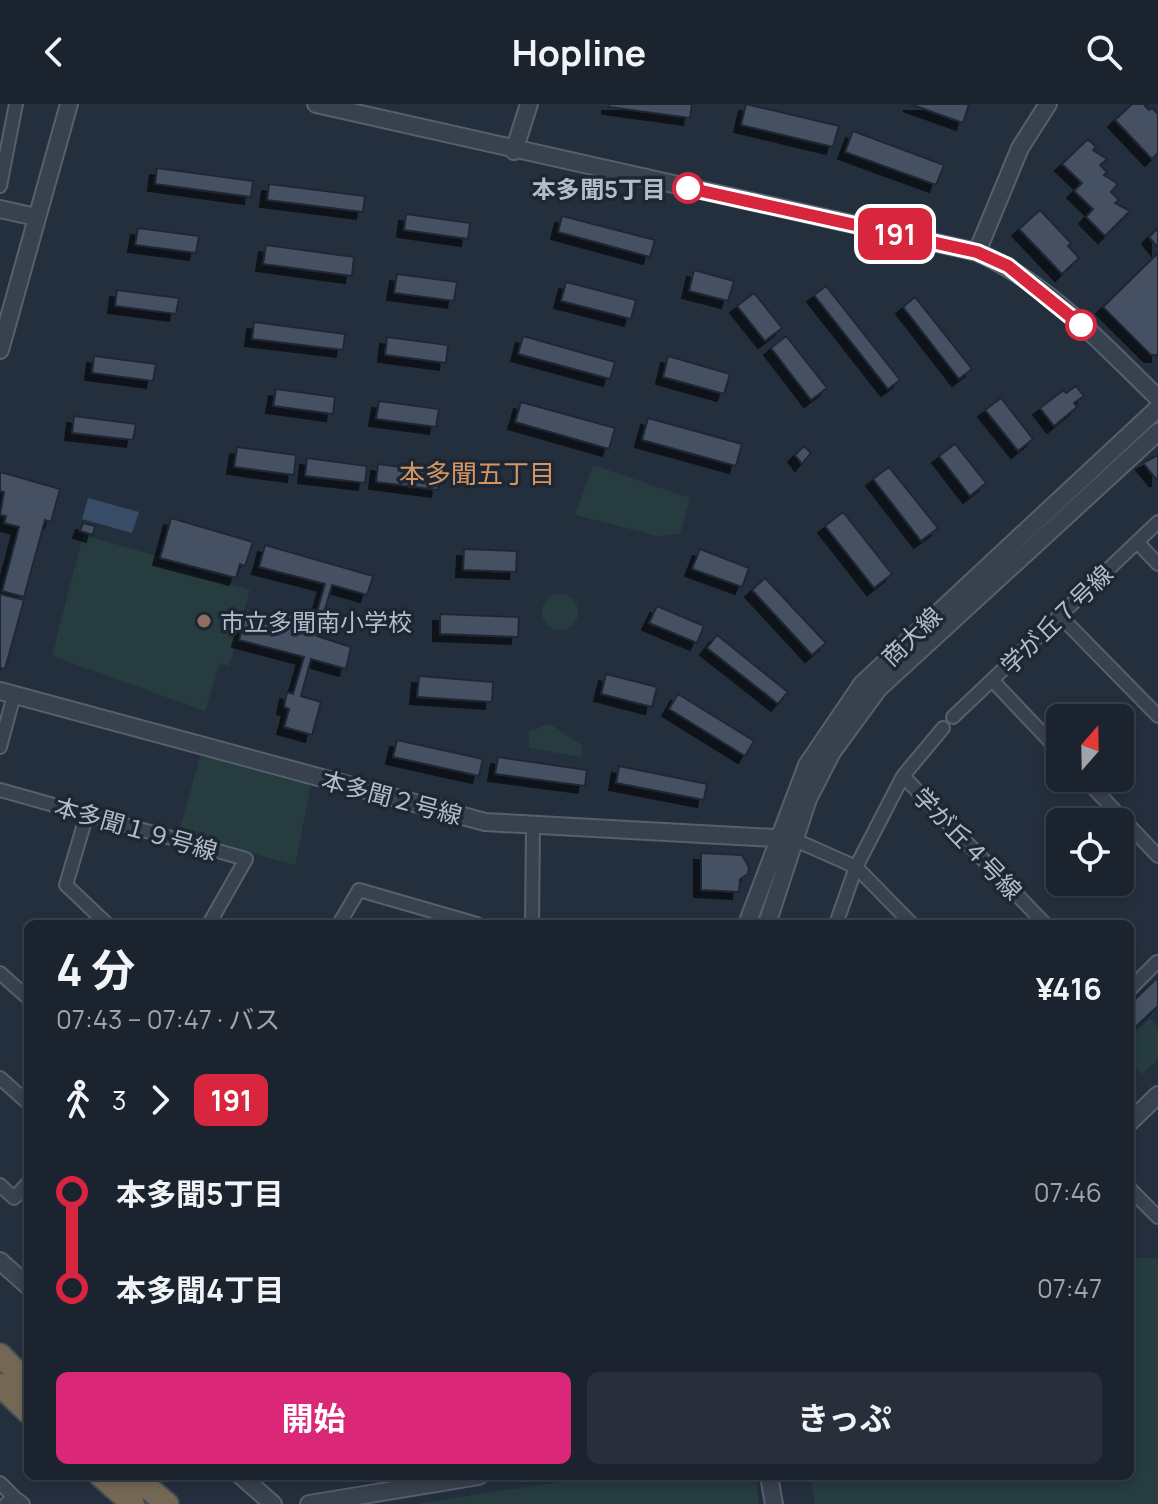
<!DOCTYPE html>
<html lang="ja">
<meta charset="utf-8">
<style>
body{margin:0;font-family:Manrope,"Noto Sans JP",sans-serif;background:#282f3a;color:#f1f3f6;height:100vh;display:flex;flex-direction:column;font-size:30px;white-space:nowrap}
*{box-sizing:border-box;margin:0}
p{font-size:26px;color:#a0a4aa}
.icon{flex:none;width:44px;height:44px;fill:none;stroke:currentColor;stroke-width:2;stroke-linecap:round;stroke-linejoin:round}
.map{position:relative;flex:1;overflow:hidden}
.drawer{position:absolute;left:24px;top:816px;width:1110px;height:560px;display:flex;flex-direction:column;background:#1b232e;border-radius:12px;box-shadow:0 4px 12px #0003,0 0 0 2px #39404a}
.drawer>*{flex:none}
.badge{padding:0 16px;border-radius:12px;font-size:28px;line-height:52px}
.needle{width:52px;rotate:20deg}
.buttons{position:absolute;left:1046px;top:600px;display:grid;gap:16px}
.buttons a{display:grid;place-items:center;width:88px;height:88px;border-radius:12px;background:#1b232e;box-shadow:0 4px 12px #0003,0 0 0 2px #39404a;font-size:40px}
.map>.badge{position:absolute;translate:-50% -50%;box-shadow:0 0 0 4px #fff}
.legs{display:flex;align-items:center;gap:12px;height:88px;padding:0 32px;font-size:26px}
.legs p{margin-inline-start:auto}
.summary{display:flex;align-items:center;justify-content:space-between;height:136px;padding:0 32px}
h1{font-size:44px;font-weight:700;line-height:60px}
.button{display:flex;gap:16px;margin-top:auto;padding:16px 32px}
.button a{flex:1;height:92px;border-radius:12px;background:#db2777;color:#fff;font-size:32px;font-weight:700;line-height:92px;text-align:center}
.button a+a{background:#282f3a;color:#f1f3f6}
ul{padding:0 32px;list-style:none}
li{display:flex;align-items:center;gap:28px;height:96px;font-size:30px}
li i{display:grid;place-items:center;width:12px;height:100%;margin:0 10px;background:currentColor}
li i::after{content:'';width:20px;height:20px;margin:-10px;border:6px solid;border-radius:50%;background:#1b232e}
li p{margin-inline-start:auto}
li:first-child i{background:linear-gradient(#0000 50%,currentColor 0)}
li:last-child i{background:linear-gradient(currentColor 50%,#0000 0)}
header{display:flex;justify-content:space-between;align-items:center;height:104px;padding:0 32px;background:#1b232e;font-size:36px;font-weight:700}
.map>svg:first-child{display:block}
.green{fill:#263c3f}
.water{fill:#394c67}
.building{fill:#455162;stroke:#1f2835;stroke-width:2;filter:url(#shadow)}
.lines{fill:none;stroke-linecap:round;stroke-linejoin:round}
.minor-casing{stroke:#565f6c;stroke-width:16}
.tertiary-casing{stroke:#565f6c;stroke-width:20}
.motorway-casing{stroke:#434c59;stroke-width:26}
.minor{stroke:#38414e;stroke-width:12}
.tertiary{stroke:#38414e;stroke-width:16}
.motorway{stroke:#746855;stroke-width:22}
.line-1-casing{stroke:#fff;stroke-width:18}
.line-1{stroke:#d7263d;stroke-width:12}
.stop-1-dot{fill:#fff;stroke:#d7263d;stroke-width:4}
.education-dot{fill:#8d6e63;stroke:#1d2633;stroke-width:3}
.labels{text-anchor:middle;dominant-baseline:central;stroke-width:7;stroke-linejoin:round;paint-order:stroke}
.stop-label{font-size:24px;font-weight:bold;fill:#b4bcc9;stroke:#1d2633;text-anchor:end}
.street-label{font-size:24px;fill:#b4bcc9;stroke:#1d2633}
.poi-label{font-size:24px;fill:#b4bcc9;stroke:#1d2633;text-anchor:start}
.neighbourhood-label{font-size:26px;fill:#d59563;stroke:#1d2633}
</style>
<header><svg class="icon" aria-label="back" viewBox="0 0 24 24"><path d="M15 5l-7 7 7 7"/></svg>Hopline<svg class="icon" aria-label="search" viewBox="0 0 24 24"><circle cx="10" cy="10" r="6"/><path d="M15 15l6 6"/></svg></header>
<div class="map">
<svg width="1158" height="1400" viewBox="0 0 1158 1400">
<defs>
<filter id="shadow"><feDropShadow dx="-7" dy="7" stdDeviation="0" flood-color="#0009"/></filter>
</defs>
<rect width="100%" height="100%" fill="#242f3e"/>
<path class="green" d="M593,361L690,394L680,430L657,432L575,411Z
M83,431L157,452L156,460L250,486L229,562L220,559L205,607L52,552Z
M542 508a18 18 0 1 1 36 0a18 18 0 1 1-36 0Z
M550,620L583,642L581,653L529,644V627Z
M201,648L311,680L295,761L179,729Z
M1150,915L1158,923V955L1142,970L1130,959V933Z
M1130,1154H1158V1400H815L811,1372H1130Z
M597,1372H756L759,1400H417Z"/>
<path class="water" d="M88,394L139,408L132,429L82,415Z"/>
<path class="building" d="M609,0H692L690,14L609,3Z
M746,0L839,22L833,43L741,21Z
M910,0H969L963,19Z
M1132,0H1147L1145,2L1149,6L1152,4L1158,10V49L1152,55L1115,16Z
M853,27L944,61L936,81L845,48Z
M1088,35L1096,43L1093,46L1107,55L1100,61L1107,68L1104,71L1118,80L1111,88L1119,96L1115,99L1130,107L1105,132L1086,113L1093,105L1074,87L1082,79L1062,60Z
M157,64L253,77L251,93L155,80Z
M269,80L365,92L363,108L267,96Z
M1040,106L1071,139L1068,142L1079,154L1062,170L1019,125Z
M406,110L470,119L468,135L404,126Z
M562,112L655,136L650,153L558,128Z
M138,124L199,132L196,149L135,141Z
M1158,124V144L1149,133Z
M266,141L354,153L352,172L263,160Z
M1158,149V251H1151L1103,203Z
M694,166L734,177L728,197L689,187Z
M397,170L457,178L454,197L394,189Z
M566,178L636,196L631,215L561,197Z
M826,182L900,276L888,285L814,191Z
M117,186L179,194L176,210L115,202Z
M754,189L782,224L765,237L737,202Z
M915,193L972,265L959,275L903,203Z
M254,218L345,230L343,246L252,235Z
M523,232L615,258L610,275L518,250Z
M786,232L827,284L811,296L771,244Z
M387,233L448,241L446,259L385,251Z
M94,252L156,260L153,277L92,269Z
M668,252L730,270L724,290L663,273Z
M1076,282L1084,292L1074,299L1077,303L1054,322L1040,304L1064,286L1066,289Z
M276,285L335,293L333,310L273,302Z
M1001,294L1033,335L1018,347L985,306Z
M379,297L439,305L436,323L376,315Z
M521,298L615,324L609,345L515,318Z
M74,312L136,320L133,336L72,329Z
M648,314L742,340L736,362L642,336Z
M955,340L986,379L970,392L939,352Z
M804,342L811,349L802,360L795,351Z
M237,343L296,351L294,371L234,363Z
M1158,351V375H1156L1143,359Z
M307,354L367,362L365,379L305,372Z
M378,360L440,368L438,386L376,378Z
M889,363L938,424L921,437L873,375Z
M0,368L60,385L51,418L45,416L24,493L2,487L19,423L4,419L6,412L0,411L4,388L0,387Z
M843,408L892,470L874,484L825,422Z
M171,414L253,438L245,462L240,460L236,474L160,454Z
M83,419L95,422L93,431L80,427Z
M265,441L373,472L367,491L332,481L317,532L351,543L346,565L311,555L301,592L321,598L312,631L284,623L289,605L284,603L287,588L293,590L304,553L239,536L245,514L285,525L289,510L314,518L325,480L259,463Z
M464,445L517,447L516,468L463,466Z
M700,445L749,464L742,483L692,465Z
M765,474L826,539L812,551L752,486Z
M0,490L24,496L5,565L0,564Z
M657,502L704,522L697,539L649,519Z
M440,510L519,513L518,533L440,530Z
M717,531L788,588L778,600L707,544Z
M606,570L657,583L652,603L601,590Z
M419,572L493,578L492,598L417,593Z
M678,590L754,637L745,652L669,605Z
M397,636L483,655L479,672L393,653Z
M498,653L587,666L585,682L495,670Z
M619,662L707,680L704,696L616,679Z
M701,749L742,751L749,763L748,770L740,775L739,788L701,786Z
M1158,873V902L1130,928V900Z"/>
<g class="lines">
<g class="minor-casing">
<path id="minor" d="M0,82L16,0
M1137,438L1158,460
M1059,511L1158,612
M953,613L992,576
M0,643L14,591
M1060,648L992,576L1158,418
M903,672L943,624
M1084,674L1158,752
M0,686L246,755L209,820
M87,710L66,781L107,820
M793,735L856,763L912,820
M339,820L359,786L477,820
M532,820L533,722
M836,820L856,763L903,672L1045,820
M0,869L28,894
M1130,885L1157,858
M0,974L28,999
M0,1081L14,1094L28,1079
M1130,1085L1158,1113
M0,1379L14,1393
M6,1400L14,1393L23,1400"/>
</g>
<g class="tertiary-casing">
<path id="tertiary" d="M316,0L977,148C1049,180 1102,240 1158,294
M514,47L529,0
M0,105L36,113
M977,148L1020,44L1048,0
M0,246L69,0
M0,587L485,718L793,735
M747,820L807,661L862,580L1158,304
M767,820L808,695L832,648L878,585L1158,328
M1130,1018L1158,991
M0,1157L28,1182
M241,1372L273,1400
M769,1372L774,1400
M309,1400L479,1372"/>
</g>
<g class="motorway-casing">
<path id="motorway" d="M0,1251L28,1279
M0,1281L28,1308
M101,1372L133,1400
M134,1372L167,1400"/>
</g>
<use href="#minor" class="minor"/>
<use href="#tertiary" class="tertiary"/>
<use href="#motorway" class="motorway"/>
</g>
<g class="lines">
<g class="line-1-casing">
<path id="line-1" d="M688,84L977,148L1008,162L1081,221"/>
</g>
<use href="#line-1" class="line-1"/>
</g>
<g class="stop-1-dot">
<circle cx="688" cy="84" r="14"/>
<circle cx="1081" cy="221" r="14"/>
</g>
<circle class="education-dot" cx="204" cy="517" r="8"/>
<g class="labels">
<g class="stop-label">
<text x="666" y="84">本多聞5丁目</text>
</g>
<g class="street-label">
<text transform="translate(1056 515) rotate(-44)">学が丘７号線</text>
<text transform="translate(911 532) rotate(-44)">商大線</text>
<text transform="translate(392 693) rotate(15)">本多聞２号線</text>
<text transform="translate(136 724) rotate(16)">本多聞１９号線</text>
<text transform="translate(968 739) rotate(46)">学が丘４号線</text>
</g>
<g class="poi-label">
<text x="220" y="517">市立多聞南小学校</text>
</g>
<g class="neighbourhood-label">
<text x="477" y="369">本多聞五丁目</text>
</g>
</g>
</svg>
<div class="buttons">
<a><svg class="needle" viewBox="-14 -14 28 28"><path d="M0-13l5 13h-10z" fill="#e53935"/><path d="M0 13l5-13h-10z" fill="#a0a4aa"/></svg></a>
<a><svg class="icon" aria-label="locate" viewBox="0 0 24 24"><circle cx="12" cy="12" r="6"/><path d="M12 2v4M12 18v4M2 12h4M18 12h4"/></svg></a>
</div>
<b class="badge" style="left:895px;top:130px;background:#d7263d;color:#fff">191</b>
<section class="drawer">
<div class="summary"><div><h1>4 分</h1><p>07:43 – 07:47 · バス</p></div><b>¥416</b></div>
<div class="legs"><svg class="icon" aria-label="walk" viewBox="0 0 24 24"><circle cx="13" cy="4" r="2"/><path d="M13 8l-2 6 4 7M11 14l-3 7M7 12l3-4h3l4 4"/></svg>3<svg class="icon" aria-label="forward" viewBox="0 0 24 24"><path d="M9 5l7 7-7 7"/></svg><b class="badge" style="background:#d7263d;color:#fff">191</b></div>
<ul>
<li><i style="color:#d7263d"></i><b>本多聞5丁目</b><p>07:46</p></li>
<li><i style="color:#d7263d"></i><b>本多聞4丁目</b><p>07:47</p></li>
</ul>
<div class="button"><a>開始</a><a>きっぷ</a></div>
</section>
</div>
